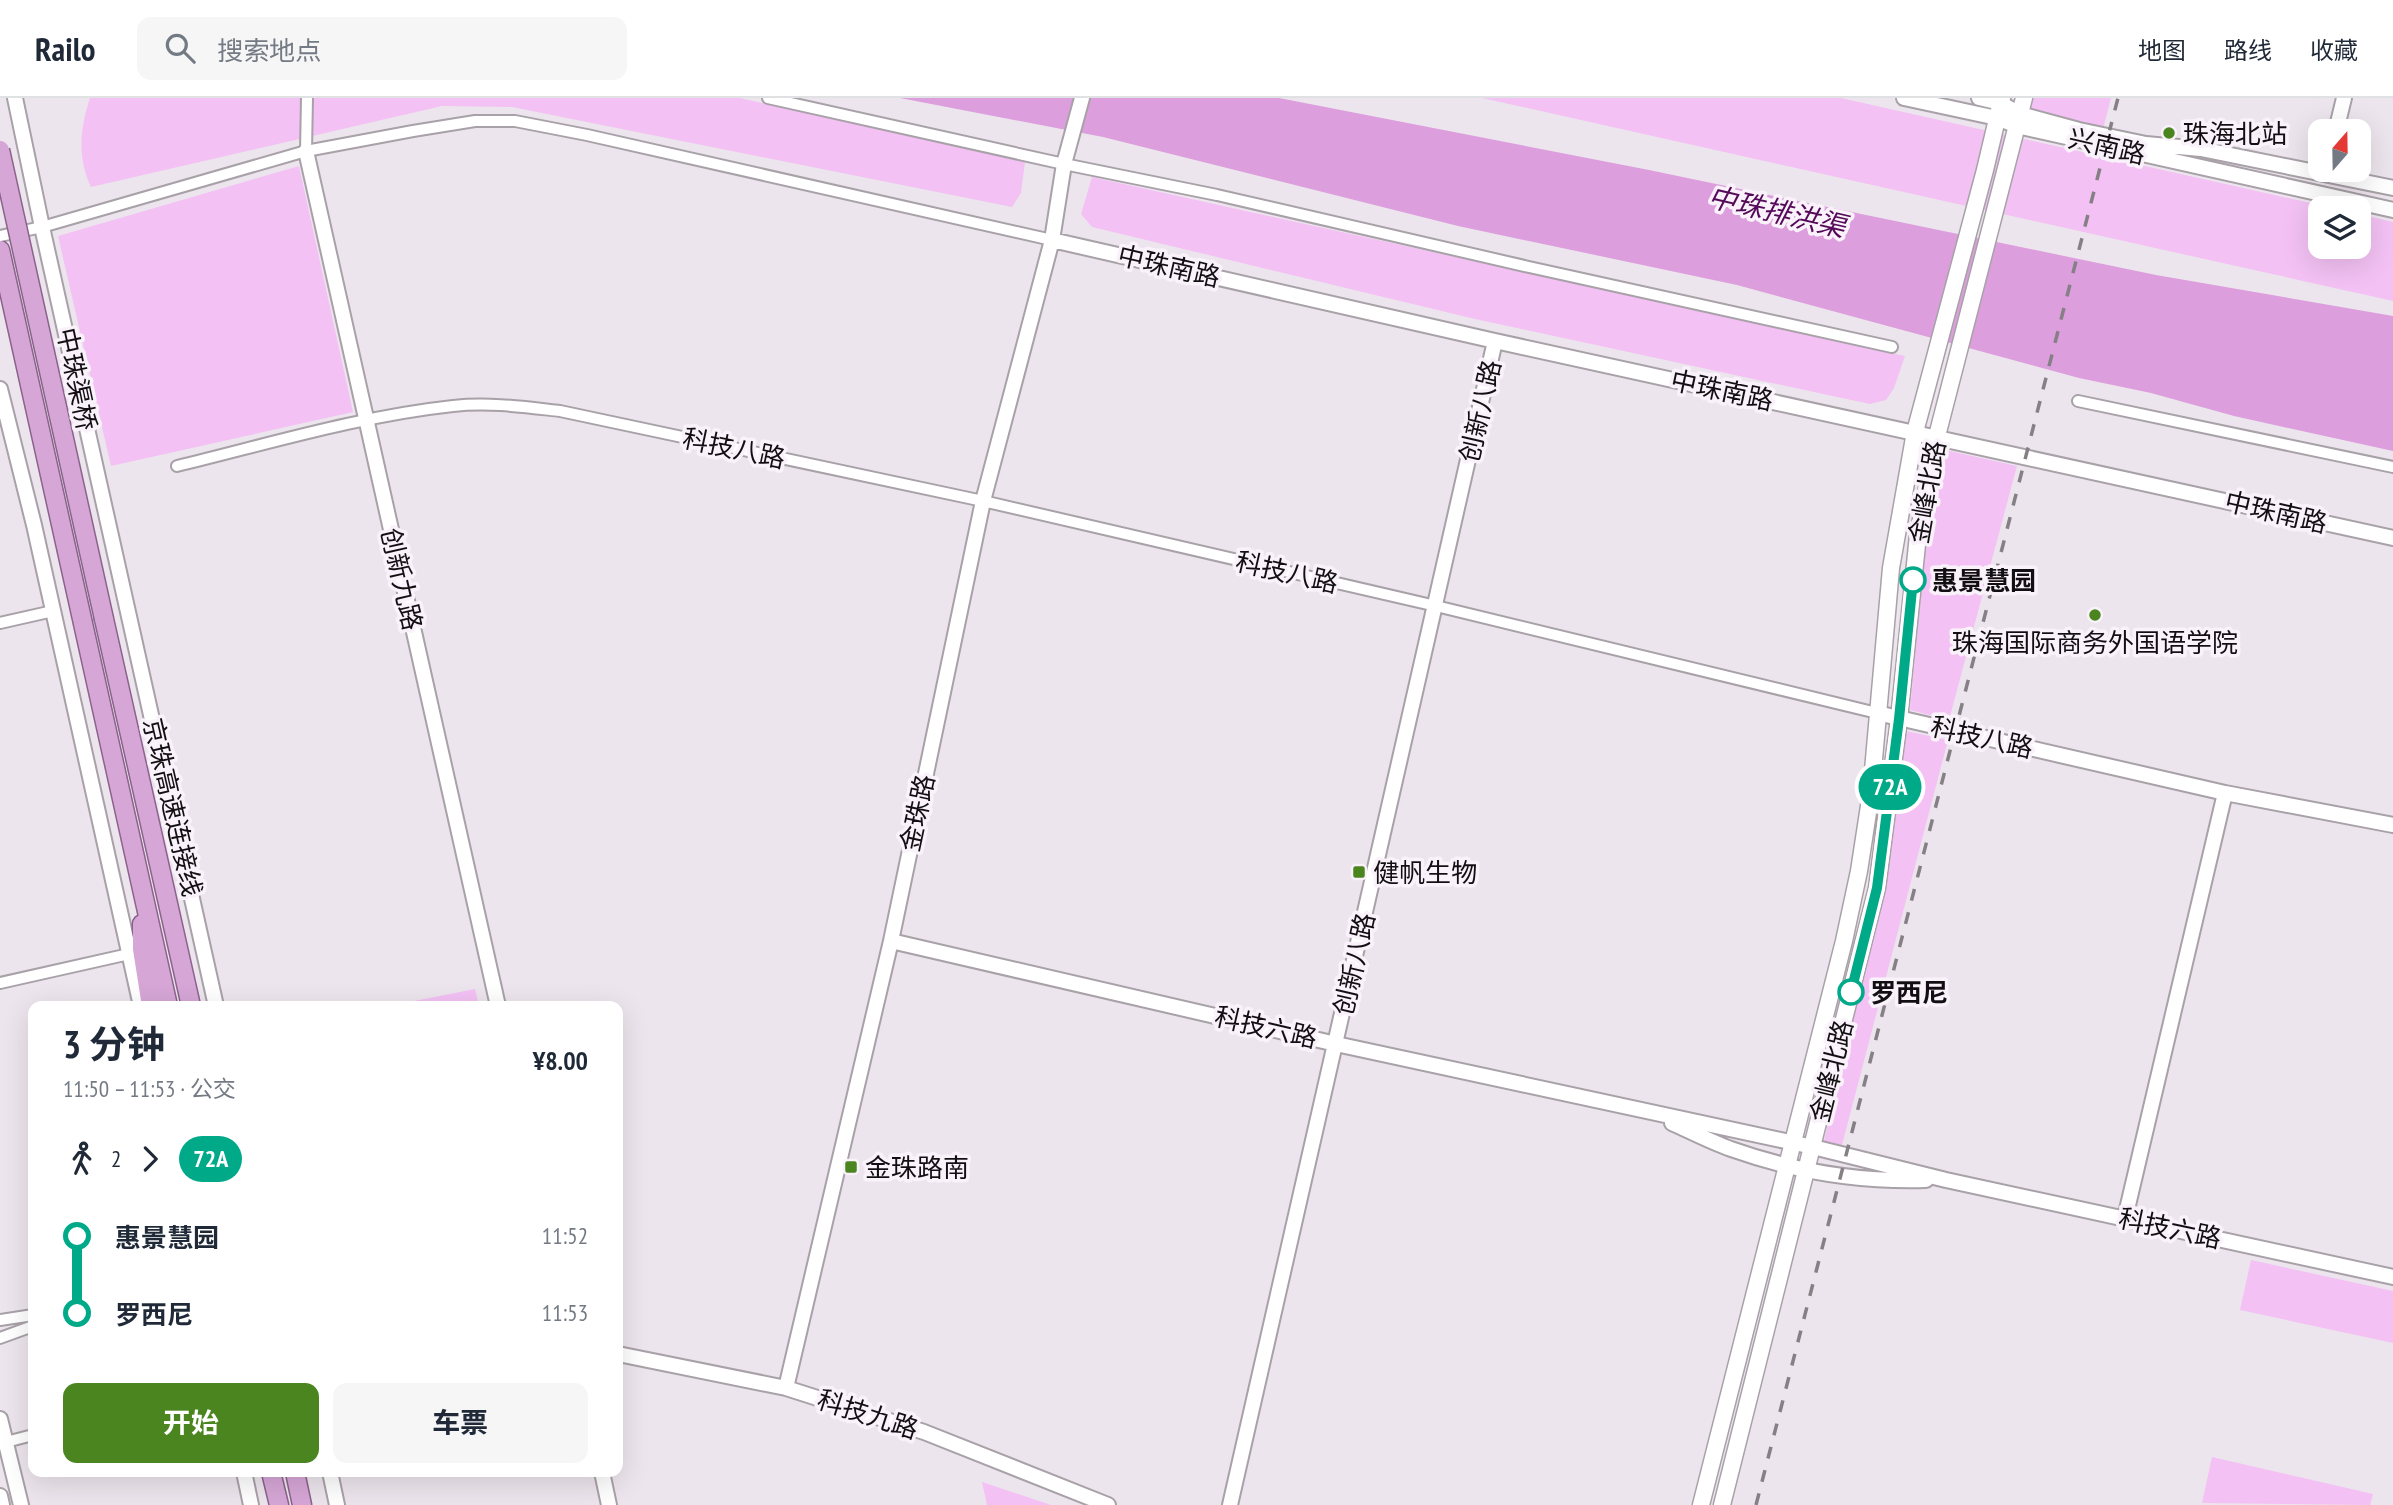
<!DOCTYPE html>
<html lang="zh">
<meta charset="utf-8">
<style>
body{margin:0;font-family:"PT Sans Narrow","Noto Sans SC",sans-serif;background:#f6f6f7;color:#1f2937;height:100vh;display:flex;flex-direction:column;font-size:26px;white-space:nowrap}
*{box-sizing:border-box;margin:0}
p{font-size:23px;color:#747a83}
.icon{flex:none;width:38px;height:38px;fill:none;stroke:currentColor;stroke-width:2;stroke-linecap:round;stroke-linejoin:round}
.map{position:relative;flex:1;overflow:hidden}
.sheet{position:absolute;left:28px;top:903px;width:595px;height:476px;display:flex;flex-direction:column;background:#fff;border-radius:14px;box-shadow:0 7px 28px #0002}
.sheet>*{flex:none}
.badge{padding:0 14px;border-radius:23px;font-size:24px;line-height:46px}
.needle{width:46px;rotate:20deg}
.controls{position:absolute;left:2308px;top:21px;display:grid;gap:14px}
.controls a{display:grid;place-items:center;width:63px;height:63px;border-radius:14px;background:#fff;box-shadow:0 7px 28px #0002;font-size:35px}
.map>.badge{position:absolute;translate:-50% -50%;box-shadow:0 0 0 4px #fff}
.legs{display:flex;align-items:center;gap:10px;height:77px;padding:0 35px;font-size:23px}
.legs p{margin-inline-start:auto}
.headline{display:flex;align-items:center;justify-content:space-between;height:119px;padding:0 35px}
h1{font-size:38px;font-weight:700;line-height:52px}
.button{display:flex;gap:14px;margin-top:auto;padding:14px 35px}
.button a{flex:1;height:80px;border-radius:14px;background:#4b8520;color:#fff;font-size:28px;font-weight:700;line-height:80px;text-align:center}
.button a+a{background:#f6f6f7;color:#1f2937}
ul{padding:0 35px;list-style:none}
li{display:flex;align-items:center;gap:24px;height:77px;font-size:26px}
li i{display:grid;place-items:center;width:10px;height:100%;margin:0 9px;background:currentColor}
li i::after{content:'';width:18px;height:18px;margin:-9px;border:5px solid;border-radius:50%;background:#fff}
li p{margin-inline-start:auto}
li:first-child i{background:linear-gradient(#0000 50%,currentColor 0)}
li:last-child i{background:linear-gradient(currentColor 50%,#0000 0)}
header{display:flex;align-items:center;gap:42px;box-sizing:border-box;height:98px;padding:0 35px;background:#fff;border-bottom:2px solid #e0e1e3}
header strong{font-size:33px}
nav{display:flex;gap:38px;margin-inline-start:auto;font-size:24px}
.search{width:490px;height:63px;background:#f6f6f7;display:flex;align-items:center;gap:18px;box-sizing:border-box;padding:0 24px;border-radius:14px;color:#747a83;font-size:26px}
.map>svg:first-child{display:block}
.green{fill:#f3c1f4}
.water{fill:#dc9edd}
.lines{fill:none;stroke-linecap:round;stroke-linejoin:round}
.minor-casing{stroke:#a8a1a8;stroke-width:14}
.tertiary-casing{stroke:#a8a1a8;stroke-width:18}
.secondary-casing{stroke:#a8a1a8;stroke-width:19}
.trunk-casing{stroke:#8a638b;stroke-width:21}
.minor{stroke:#fff;stroke-width:10}
.tertiary{stroke:#fff;stroke-width:14}
.secondary{stroke:#fff;stroke-width:16}
.trunk{stroke:#d6a6d6;stroke-width:18}
.rail{stroke:#868086;stroke-width:3.5;stroke-dasharray:12 12;stroke-linecap:butt}
.trunk-bridge-casing{stroke:#8a638b;stroke-width:21;stroke-linecap:butt}
.trunk-bridge{stroke:#d6a6d6;stroke-width:18}
.line-1-casing{stroke:#fff;stroke-width:16}
.line-1{stroke:#0a8;stroke-width:10}
.poi-dot{fill:#4b8520;stroke:#faf2fa;stroke-width:2.5}
.stop-1-dot{fill:#fff;stroke:#0a8;stroke-width:3.5}
.labels{text-anchor:middle;dominant-baseline:central;stroke-width:7;stroke-linejoin:round;paint-order:stroke}
.poi-label{font-size:26px;fill:#120f12;stroke:#faf2fa;text-anchor:start}
.street-label{font-size:26px;fill:#120f12;stroke:#faf2fa}
.stop-label{font-size:26px;font-weight:bold;fill:#120f12;stroke:#faf2fa;text-anchor:start}
.water-label{font-size:28px;font-style:italic;fill:#550959;stroke:#faf2fa}
</style>
<header>
<strong>Railo</strong>
<div class="search"><svg class="icon" aria-label="search" viewBox="0 0 24 24"><circle cx="10" cy="10" r="6"/><path d="M15 15l6 6"/></svg>搜索地点</div>
<nav><a>地图</a><a>路线</a><a>收藏</a></nav>
</header>
<div class="map">
<svg width="2393" height="1407" viewBox="0 0 2393 1407">
<rect width="100%" height="100%" fill="#ede5ed"/>
<path class="green" d="M90,0H740L1025,64L1021,95L1012,109L512,9L442,8L91,89C77,60 80,30 90,0Z
M1482,0H1841L2333,110H2320V149H2359V116L2393,124V203Z
M2031,0H2111L2103,31L2027,12Z
M299,68L353,314L111,368L58,138Z
M1092,79L1905,258L1894,290L1886,302L1870,306L1475,221L1092,129L1081,116Z
M1945,352L2017,368L1949,622L1910,612L1927,434Z
M1906,633L1948,642L1842,1047L1824,1043L1884,794Z
M475,891L479,908H389Z
M2251,1162L2393,1193V1245L2240,1212Z
M2212,1359L2373,1396L2370,1407L2202,1405Z
M982,1384L1051,1407H987Z"/>
<path class="water" d="M900,0H1279L1649,72L2156,177L2393,218V353L2234,318L2151,295L2079,280L1737,187L1458,128L1103,39Z"/>
<g class="lines">
<g class="minor-casing">
<path id="minor" d="M768,0L1064,66L1217,97L1529,169L1892,249
M306,53L307,0
M0,138L42,129L306,53L413,33L475,23H515L587,37L1052,142
M2078,303L2393,369
M177,368C268,346 360,318 453,308C489,304 524,309 560,313L983,403L1436,508L1877,615
M0,525L53,513
M0,885L129,856
M0,1222L33,1217
M0,1240L33,1228
M6,1344L33,1337"/>
</g>
<g class="tertiary-casing">
<path id="tertiary" d="M15,0L42,129L216,908
M1904,0L1997,20L2017,28L2393,112
M1979,0L2000,5L2020,16L2079,32L2146,46L2201,51L2393,90
M2336,33L2344,0
M306,53L498,908
M1052,142L1495,243L2393,440
M0,291L34,427L141,908
M1877,615L2225,695L2393,727
M891,843L1336,946L1813,1049L1946,1082L2393,1179
M1672,1025C1692,1034 1711,1044 1731,1051C1793,1073 1861,1084 1926,1082
M2125,1120L2225,695
M618,1256L786,1290L924,1334L1108,1407
M786,1290L891,843L983,403L1052,142L1064,66L1082,0
M0,1321L21,1407
M244,1374L251,1407
M330,1374L337,1407
M602,1374L609,1407
M0,1398L2,1407
M1230,1407L1495,243"/>
</g>
<g class="secondary-casing">
<path id="secondary" d="M1701,1407L1844,843L1859,773L1871,695L1891,470L1915,334L1985,72L2002,0
M1722,1407L1877,790L1899,621L1918,437L1937,338L2024,0"/>
</g>
<g class="trunk-casing">
<path id="trunk" d="M0,152L168,908
M104,521L191,908
M142,826V851L151,908
M271,1374L279,1407
M295,1374L302,1407"/>
</g>
<use href="#minor" class="minor"/>
<use href="#tertiary" class="tertiary"/>
<use href="#secondary" class="secondary"/>
<use href="#trunk" class="trunk"/>
<path class="rail" d="M1756,1407L2118,0"/>
<g class="trunk-bridge-casing">
<path id="trunk-bridge" d="M0,52L104,521"/>
</g>
<use href="#trunk-bridge" class="trunk-bridge"/>
</g>
<g class="lines">
<g class="line-1-casing">
<path id="line-1" d="M1851,894L1877,790L1899,621L1913,482"/>
</g>
<use href="#line-1" class="line-1"/>
</g>
<g class="poi-dot">
<circle cx="2169" cy="35" r="7"/>
<circle cx="2095" cy="517" r="7"/>
<rect x="1352" y="767" width="14" height="14" rx="3.5"/>
<rect x="844" y="1062" width="14" height="14" rx="3.5"/>
</g>
<g class="stop-1-dot">
<circle cx="1913" cy="482" r="12"/>
<circle cx="1851" cy="894" r="12"/>
</g>
<g class="labels">
<g class="poi-label">
<text x="2183" y="35">珠海北站</text>
<text x="2095" y="544" text-anchor="middle">珠海国际商务外国语学院</text>
<text x="1373" y="774">健帆生物</text>
<text x="865" y="1069">金珠路南</text>
</g>
<g class="street-label">
<text transform="translate(2107 48) rotate(13)">兴南路</text>
<text transform="translate(1169 168) rotate(13)">中珠南路</text>
<text transform="translate(77 281) rotate(78)">中珠渠桥</text>
<text transform="translate(1722 292) rotate(12)">中珠南路</text>
<text transform="translate(1480 313) rotate(-77)">创新八路</text>
<text transform="translate(734 350) rotate(12)">科技八路</text>
<text transform="translate(1927 394) rotate(-80)">金峰北路</text>
<text transform="translate(2276 414) rotate(13)">中珠南路</text>
<text transform="translate(1287 474) rotate(13)">科技八路</text>
<text transform="translate(402 481) rotate(77)">创新九路</text>
<text transform="translate(1982 639) rotate(13)">科技八路</text>
<text transform="translate(173 709) rotate(77)">京珠高速连接线</text>
<text transform="translate(917 715) rotate(-78)">金珠路</text>
<text transform="translate(1354 866) rotate(-77)">创新八路</text>
<text transform="translate(1266 929) rotate(13)">科技六路</text>
<text transform="translate(1831 973) rotate(-76)">金峰北路</text>
<text transform="translate(2170 1130) rotate(12)">科技六路</text>
<text transform="translate(868 1316) rotate(18)">科技九路</text>
</g>
<g class="stop-label">
<text x="1932" y="482">惠景慧园</text>
<text x="1870" y="894">罗西尼</text>
</g>
<g class="water-label">
<text transform="translate(1777 113) rotate(13)">中珠排洪渠</text>
</g>
</g>
</svg>
<div class="controls">
<a><svg class="needle" viewBox="-14 -14 28 28"><path d="M0-13l5 13h-10z" fill="#e53935"/><path d="M0 13l5-13h-10z" fill="#747a83"/></svg></a>
<a><svg class="icon" aria-label="layers" viewBox="0 0 24 24"><path d="M12 4l9 5-9 5-9-5zM3 14l9 5 9-5"/></svg></a>
</div>
<b class="badge" style="left:1890px;top:689px;background:#0a8;color:#fff">72A</b>
<section class="sheet">
<div class="headline"><div><h1>3 分钟</h1><p>11:50 – 11:53 · 公交</p></div><b>¥8.00</b></div>
<div class="legs"><svg class="icon" aria-label="walk" viewBox="0 0 24 24"><circle cx="13" cy="4" r="2"/><path d="M13 8l-2 6 4 7M11 14l-3 7M7 12l3-4h3l4 4"/></svg>2<svg class="icon" aria-label="forward" viewBox="0 0 24 24"><path d="M9 5l7 7-7 7"/></svg><b class="badge" style="background:#0a8;color:#fff">72A</b></div>
<ul>
<li><i style="color:#0a8"></i><b>惠景慧园</b><p>11:52</p></li>
<li><i style="color:#0a8"></i><b>罗西尼</b><p>11:53</p></li>
</ul>
<div class="button"><a>开始</a><a>车票</a></div>
</section>
</div>
